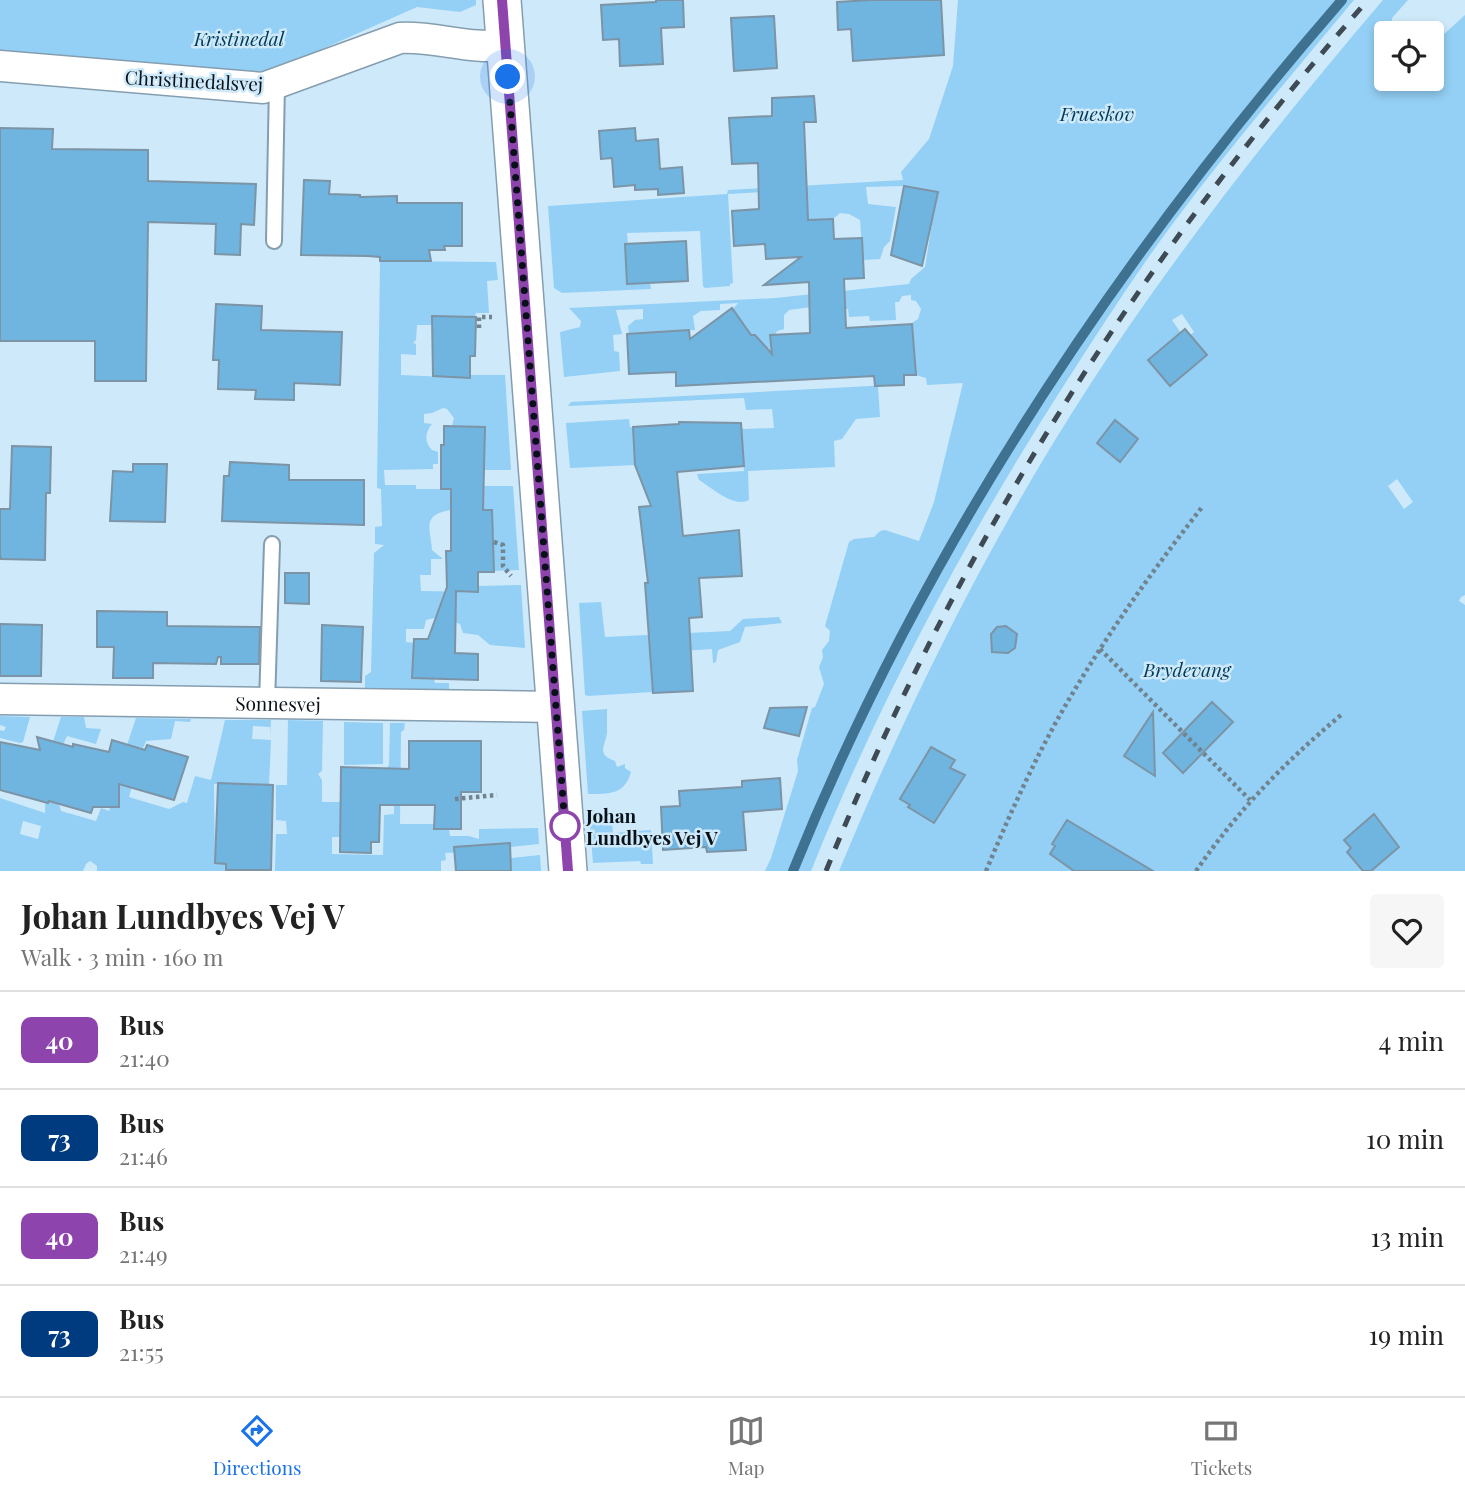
<!DOCTYPE html>
<meta charset="utf-8">
<style>
body{margin:0;font-family:"Playfair Display",serif;background:#f6f6f6;color:#222;height:100vh;display:flex;flex-direction:column;font-size:26px;white-space:nowrap}
*{box-sizing:border-box;margin:0}
p{font-size:23px;color:#767676}
.icon{flex:none;width:38px;height:38px;fill:none;stroke:currentColor;stroke-width:2;stroke-linecap:round;stroke-linejoin:round}
.map{position:relative;height:871px;overflow:hidden}
.sheet{display:flex;flex-direction:column;background:#fff;flex:1}
.sheet>*{flex:none}
.badge{padding:0 14px;border-radius:10px;font-size:24px;line-height:46px}
.tools{position:absolute;left:1374px;top:21px;display:grid;gap:14px}
.tools a{display:grid;place-items:center;width:70px;height:70px;border-radius:7px;background:#fff;box-shadow:0 4px 10px #0003;font-size:35px}
.you{position:absolute;width:35px;height:35px;margin:-18px;border:5px solid #fff;border-radius:50%;background:#1a73e8;box-shadow:0 0 0 10px #1a73e833}
.map>.badge{position:absolute;translate:-50% -50%;box-shadow:0 0 0 4px #fff}
.round{display:grid;place-items:center;flex:none;width:74px;height:74px;border-radius:7px;background:#f6f6f6}
.headline{display:flex;align-items:center;justify-content:space-between;height:119px;padding:0 21px}
h1{font-size:33px;font-weight:700;line-height:52px}
ul{padding:0;list-style:none}
li{display:flex;align-items:center;gap:21px;height:98px;padding:0 21px;border-top:2px solid #e0e0e0}
li div{flex:1}
li b{display:block;font-size:26px}
li em{font-style:normal}
li .badge{min-width:77px;font-weight:700;text-align:center}
.menu{display:flex;justify-content:space-around;align-items:center;height:98px;border-top:2px solid #e0e0e0;background:#fff;font-size:19px;color:#767676}
.menu a{display:grid;justify-items:center;gap:4px}
.menu .current{color:#1a73e8}
.map>svg:first-child{display:block}
.green{fill:#94d0f5;fill-rule:evenodd}
.lines{fill:none;stroke-linecap:round;stroke-linejoin:round}
.stream{stroke:#3f7291;stroke-width:10}
.building{fill:#70b5df;stroke:#7c94a5;stroke-width:2}
.service-casing{stroke:#859eaf;stroke-width:18}
.minor-casing{stroke:#859eaf;stroke-width:33}
.tertiary-casing{stroke:#859eaf;stroke-width:40}
.path{stroke:#70838e;stroke-width:4.5;stroke-dasharray:3.5 3.5;stroke-linecap:butt}
.service{stroke:#fff;stroke-width:14}
.minor{stroke:#fff;stroke-width:30}
.tertiary{stroke:#fff;stroke-width:37}
.rail{stroke:#3e4b54;stroke-width:5;stroke-dasharray:12 12;stroke-linecap:butt}
.line-casing{stroke:#fff;stroke-width:16}
.line{stroke:#8e44ad;stroke-width:10}
.walk{stroke:#081117;stroke-width:7;stroke-dasharray:0 12.6}
.stop-dot{fill:#fff;stroke:#8e44ad;stroke-width:3.5}
.labels{text-anchor:middle;dominant-baseline:central;stroke-width:5;stroke-linejoin:round;paint-order:stroke}
.park-label{font-size:19px;font-style:italic;fill:#003b57;stroke:#cee9fa}
.street-label{font-size:19px;fill:#081117;stroke:#cee9fa}
.stop-label{font-size:19px;font-weight:bold;fill:#081117;stroke:#cee9fa;text-anchor:start}
</style>
<div class="map">
<svg width="1465" height="871" viewBox="0 0 1465 871">
<rect width="100%" height="100%" fill="#cee9fa"/>
<path class="green" d="M0,0H476V5L460,12L417,7L257,78L0,54Z
M958,0H1354C1293,73 1231,146 1174,222C1133,277 1096,335 1059,393C962,545 878,704 811,871H765L771,858L798,771L797,760L812,708L815,707L824,684L819,667L823,657L822,650L829,641L830,631L825,626L849,542L854,539L874,537L880,531L885,530L919,541L934,502L963,383L927,385L926,378L916,375L912,323L918,319L921,309L916,301L911,300V295L902,296L899,302H895L896,320L870,321L869,316L849,317L848,309L813,310L812,307L789,310L784,315V329L777,331L775,335L771,379L769,348H759L731,322L738,317L733,309L738,303L720,304V310L701,311L693,316L695,330L629,334L628,326L635,320L643,319V309L616,310L622,334L613,335L614,351L619,352L620,371L564,377L560,332L580,327L581,321L569,308L775,298L909,284L911,279L925,267L937,192L904,186L866,187L868,204L896,207L890,241L884,247L880,259L863,260L860,220L849,214L840,213L833,219L767,223L765,192L728,194L733,283L730,284V286L705,288L703,286L700,231L627,233L628,244H625L627,284L650,283L651,289L562,293L554,288L548,206L727,194L728,190L903,180L901,172L929,139L953,66Z
M1383,0H1408L1392,18L1391,29L1383,38L1386,39V79H1432V45L1465,15V595L1461,597L1459,601L1465,605V871H839C909,702 991,537 1091,383C1179,248 1279,122 1383,0ZM1182,314L1194,332L1185,339L1172,320ZM1397,479L1413,502L1404,509L1388,486Z
M380,261L496,262L498,280L487,281L489,313H476L475,317L432,325H417L416,340L413,343L416,344V355L401,354V375L469,378L470,375H505L511,470H484L485,427L452,426L454,418L447,409L443,408L432,413L424,414V423L432,424C425,432 424,442 432,450L438,452V464H433V469L384,470L385,485H416V489H457V486H513L519,570L494,571V534L452,510C420,514 431,530 432,550L443,559H431V575H420L421,591L477,592L478,586L521,585L525,648L490,645L478,635L463,633L460,624L439,617L426,620L424,629H406V642L414,643L412,678L434,679L435,683H449V691L365,689V676L371,672L374,553L384,545L375,544V527L382,526L381,489L377,488Z
M889,385L878,387L880,417L856,419L842,439L834,441L835,467L748,471L749,500C734,508 712,488 699,480L697,474L744,471L741,434L732,423L744,429L774,428L772,409L746,410L744,398L568,406L571,402Z
M629,419L630,427L633,428L635,465L570,468L566,423Z
M601,602L605,637L730,631L743,619L779,617L782,623L745,627L740,642L718,650L716,662L713,663L712,649L651,653L653,692L588,696L585,695L579,603Z
M607,709C607,717 607,725 607,733C605,747 596,754 615,761L617,767L625,764V768L631,772C625,795 608,794 588,794L582,711Z
M0,716L30,717L23,742L20,743L0,738V730L4,731L6,727L0,725Z
M61,717H84L86,728L101,729L96,744L67,736L63,745L53,742Z
M136,718L191,719L190,722L175,721L171,739L146,741L143,748L127,745Z
M225,720H271L270,736V727L253,726L252,739L271,740L269,785L214,784L215,863L226,864L228,871H97V866L90,861L86,864L83,871H0V798L45,813L46,777L56,794L61,811L96,821L101,808L109,811L111,805L119,807V782L137,768L129,797L169,809L183,802L187,803L195,776L211,780ZM23,821L41,826L38,839L20,834Z
M288,720L323,721L322,771L318,774L322,780V802H341L340,837H332V854L383,855L384,815L394,814V792L385,771L389,765L390,723H405L404,730L401,732L400,824H435V829H449L450,836H469L479,839V829L538,828L539,844L510,847V843L479,845V851L445,853L446,860L441,861V871H275L276,834H287L286,821L276,820V785H287Z
M344,722L383,723V764L344,765Z
M589,813H611L613,833L651,830L653,864H641L640,861L593,863Z
M540,855L541,871H512L511,858Z"/>
<g class="lines">
<path class="stream" d="M793,871C922,551 1116,260 1342,0"/>
</g>
<path class="building" d="M656,0H683L684,27L661,28L663,64L620,66L619,39L603,40L601,5L656,2Z
M870,0H941L944,55L853,61L851,29L838,30L837,2Z
M774,16L777,68L734,71L731,18Z
M814,96L816,122H804L808,220L833,219L834,239L862,238L864,278L844,279L846,328L912,324L916,375H904V385L875,386L874,376L676,386V372L629,374L627,334L689,330L690,339L732,308L751,335H755L772,354L770,335L810,333L809,282L764,285L801,257L766,259L765,244L734,246L732,211L759,209L758,163L732,164L729,118L772,116V98Z
M0,128L53,129L52,149L148,150V181L256,184L254,225L241,224L240,255L215,254L216,224L148,222L146,381H95V341H0Z
M635,128L636,141L658,139L660,169L682,167L684,193L658,195V189L635,190V185L614,187L612,158L601,159L599,131Z
M304,180L330,181L329,194L360,195V197L397,196V203H462V246H444L445,250H429L431,261H380V257L368,256L301,255Z
M904,186L938,192L922,266L891,255Z
M686,241L688,281L627,284L625,244Z
M216,304L262,306L261,330L342,332L340,385L294,383V400L255,399L256,390L218,389L219,360H213Z
M432,316L476,317L475,356H470V378L433,376Z
M1185,329L1207,355L1170,386L1148,360Z
M1115,420L1138,439L1120,462L1097,443Z
M679,422L741,423L744,466L677,472L683,536L739,530L742,576L699,578L702,617L689,618L693,691L653,693L645,583H648L639,507L651,506L635,465L633,427L679,424Z
M444,426L485,427L483,510H492L494,572H478V592L456,591L455,653L478,654V680L412,678L414,639H428L447,587L446,551H451V489H441V445H444Z
M12,446L51,447L50,493H46L45,560L1,559L0,555V509H10Z
M230,462L289,465V480H364V525L222,521L224,476H229Z
M133,464H167L165,522L110,521L113,471L133,472Z
M285,573H309V604L285,603Z
M97,611L167,612V626L260,627L259,664H221V657H218L216,664L153,663V678H113L114,647H97Z
M0,624L42,625L41,676H0Z
M322,625L363,627L361,682L321,681Z
M1006,626L1017,634L1015,648L1008,653L992,652L991,634L997,627Z
M1212,702L1233,722L1183,773L1163,753Z
M807,707L799,736L764,728L770,708Z
M1153,712L1155,776L1124,756Z
M37,737L73,747V744L109,752L112,740L145,750L147,745L188,757L174,800L119,784V807H93L91,813L49,801L48,803L0,790V742L40,750Z
M409,741H481V792H461V829H434L435,805H380L379,842H371V853L340,852L341,767L409,769Z
M931,747L955,760L950,768L965,775L934,823L908,807L910,805L900,799Z
M780,778L782,809L743,812L746,850L707,852L706,847L663,850L661,807L680,806L679,791L742,787V781Z
M218,783L273,785L271,870H226V864L215,863Z
M1374,814L1399,847L1371,871H1363L1347,852L1351,848L1344,840Z
M1067,820L1153,871H1074L1050,854L1055,846L1052,844Z
M510,843L511,871H456L454,847Z"/>
<g class="lines">
<g class="service-casing">
<path id="service" d="M274,241L277,83
M267,703L272,544"/>
</g>
<g class="minor-casing">
<g id="minor">
<path d="M0,66L263,88L400,38C436,36 470,50 506,45"/>
<path id="s1" d="M0,699L556,707"/>
</g>
</g>
<g class="tertiary-casing">
<path id="tertiary" d="M502,0L568,871"/>
</g>
<path class="path" d="M479,328V317H492
M494,542L503,545V566L511,576
M1100,649L1250,800
M455,799L497,795
M986,871C1009,816 1034,760 1064,708C1105,637 1152,571 1203,506
M1196,871C1239,809 1284,763 1341,715"/>
<use href="#service" class="service"/>
<use href="#minor" class="minor"/>
<use href="#tertiary" class="tertiary"/>
<path class="rail" d="M826,871C957,548 1137,261 1368,0"/>
</g>
<g class="lines">
<g class="line-casing">
<path id="line" d="M502,0L568,871"/>
</g>
<use href="#line" class="line"/>
<path class="walk" d="M508,77L565,826"/>
</g>
<circle class="stop-dot" cx="565" cy="826" r="14"/>
<g class="labels">
<g class="park-label">
<text x="239" y="38">Kristinedal</text>
<text x="1097" y="113">Frueskov</text>
<text x="1187" y="669">Brydevang</text>
</g>
<g class="street-label">
<text transform="translate(194 80) rotate(3)">Christinedalsvej</text>
<text stroke="none"><textPath href="#s1" startOffset="278">Sonnesvej</textPath></text>
</g>
<g class="stop-label">
<text x="586" y="815">Johan<tspan x="586" dy="22">Lundbyes Vej V</tspan></text>
</g>
</g>
</svg>
<div class="tools">
<a><svg class="icon" aria-label="locate" viewBox="0 0 24 24"><circle cx="12" cy="12" r="6"/><path d="M12 2v4M12 18v4M2 12h4M18 12h4"/></svg></a>
</div>
<div class="you" style="left:508px;top:77px"></div>
</div>
<section class="sheet">
<div class="headline"><div><h1>Johan Lundbyes Vej V</h1><p>Walk · 3 min · 160 m</p></div><a class="round"><svg class="icon" aria-label="heart" viewBox="0 0 24 24"><path d="M12 20l-8-8c-3-5 5-10 8-4 3-6 11-1 8 4z"/></svg></a></div>
<ul>
<li><span class="badge" style="background:#8e44ad;color:#fff">40</span><div><b>Bus</b><p>21:40</p></div><em>4 min</em></li>
<li><span class="badge" style="background:#003b80;color:#fff">73</span><div><b>Bus</b><p>21:46</p></div><em>10 min</em></li>
<li><span class="badge" style="background:#8e44ad;color:#fff">40</span><div><b>Bus</b><p>21:49</p></div><em>13 min</em></li>
<li><span class="badge" style="background:#003b80;color:#fff">73</span><div><b>Bus</b><p>21:55</p></div><em>19 min</em></li>
</ul>
</section>
<nav class="menu">
<a class="current"><svg class="icon" aria-label="directions" viewBox="0 0 24 24"><path d="M12 3l9 9-9 9-9-9zM9 14v-3h6M13 9l2 2-2 2"/></svg>Directions</a>
<a><svg class="icon" aria-label="map" viewBox="0 0 24 24"><path d="M3 6l6-2 6 2 6-2v14l-6 2-6-2-6 2zM9 4v14M15 6v14"/></svg>Map</a>
<a><svg class="icon" aria-label="tickets" viewBox="0 0 24 24"><path d="M3 7h18v10H3zM15 7v10"/></svg>Tickets</a>
</nav>
